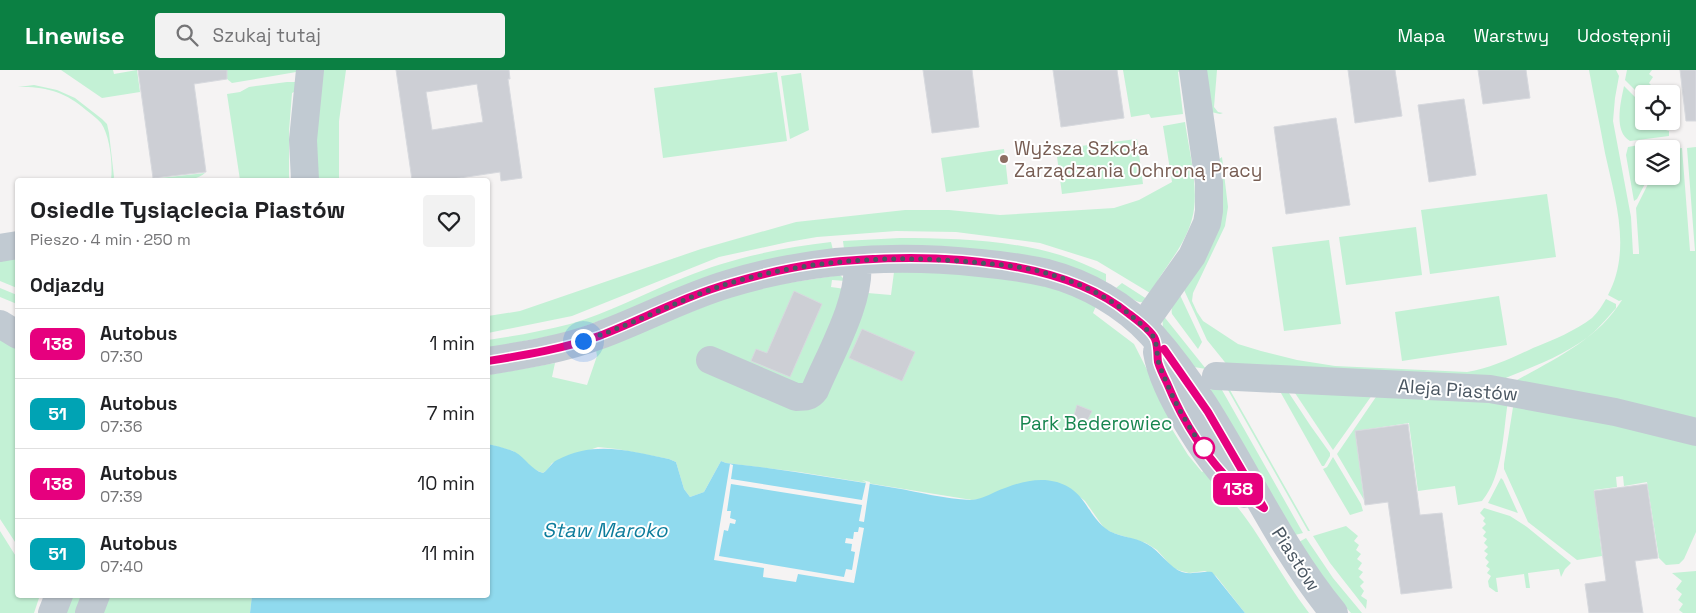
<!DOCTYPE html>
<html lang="pl">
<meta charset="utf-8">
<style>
body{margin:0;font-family:"Space Grotesk",sans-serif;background:#f2f2f2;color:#202124;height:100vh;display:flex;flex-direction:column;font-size:19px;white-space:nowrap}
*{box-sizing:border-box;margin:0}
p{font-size:16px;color:#757577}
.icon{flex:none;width:28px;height:28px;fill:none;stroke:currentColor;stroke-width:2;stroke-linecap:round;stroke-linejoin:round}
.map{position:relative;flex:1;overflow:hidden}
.sheet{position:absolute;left:15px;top:108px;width:475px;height:420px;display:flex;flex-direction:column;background:#fff;border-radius:5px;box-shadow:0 1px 4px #0004}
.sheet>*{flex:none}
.badge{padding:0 10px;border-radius:8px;font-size:18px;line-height:32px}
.tools{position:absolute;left:1635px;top:15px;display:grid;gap:10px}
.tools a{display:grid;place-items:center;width:45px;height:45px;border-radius:5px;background:#fff;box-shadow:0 1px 4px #0004;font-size:25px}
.you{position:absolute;width:25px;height:25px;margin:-12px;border:4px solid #fff;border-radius:50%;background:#1a73e8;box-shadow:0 0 0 8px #1a73e833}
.map>.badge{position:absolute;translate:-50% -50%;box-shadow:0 0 0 2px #fff}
h2{padding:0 15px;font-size:19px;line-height:45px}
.round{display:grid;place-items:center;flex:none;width:52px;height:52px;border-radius:5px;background:#f2f2f2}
.overview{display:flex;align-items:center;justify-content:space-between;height:85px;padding:0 15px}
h1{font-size:24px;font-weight:700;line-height:38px}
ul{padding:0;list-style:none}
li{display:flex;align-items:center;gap:15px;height:70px;padding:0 15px;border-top:1px solid #e0e0e0}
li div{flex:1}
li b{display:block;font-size:19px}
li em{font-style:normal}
li .badge{min-width:55px;font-weight:700;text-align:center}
header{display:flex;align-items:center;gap:30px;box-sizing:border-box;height:70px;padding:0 25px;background:#0b8043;color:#fff}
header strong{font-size:24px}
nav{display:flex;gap:28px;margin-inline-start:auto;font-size:18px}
.search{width:350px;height:45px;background:#f2f2f2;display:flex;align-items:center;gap:12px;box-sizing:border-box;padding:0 18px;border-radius:5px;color:#757577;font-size:19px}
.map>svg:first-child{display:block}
.green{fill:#c3f1d5}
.water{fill:#90daee}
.pier{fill:#f5f3f3}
.building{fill:#cdcfd5;stroke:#d7d9de;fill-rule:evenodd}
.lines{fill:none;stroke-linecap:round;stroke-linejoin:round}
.minor{stroke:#c1cad2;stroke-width:28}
.line-casing{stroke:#fff;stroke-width:11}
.line{stroke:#e6007e;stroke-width:8}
.walk{stroke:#4a5661;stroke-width:5;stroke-dasharray:0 9}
.education-dot{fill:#8d6e63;stroke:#fff;stroke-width:2}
.stop-dot{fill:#fff;stroke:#e6007e;stroke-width:2.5}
.labels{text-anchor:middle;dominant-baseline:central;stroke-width:4;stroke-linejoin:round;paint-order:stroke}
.education-label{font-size:19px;fill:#785e54;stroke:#fff;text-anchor:start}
.street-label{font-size:19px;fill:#4a5661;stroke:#fff}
.park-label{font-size:19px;fill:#17864f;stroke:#fff}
.water-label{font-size:20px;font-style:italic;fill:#0c7c9b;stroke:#fff}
</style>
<header>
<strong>Linewise</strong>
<div class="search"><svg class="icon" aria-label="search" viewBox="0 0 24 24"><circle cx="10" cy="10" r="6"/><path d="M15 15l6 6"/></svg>Szukaj tutaj</div>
<nav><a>Mapa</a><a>Warstwy</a><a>Udostępnij</a></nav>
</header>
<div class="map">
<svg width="1696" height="543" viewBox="0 0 1696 543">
<rect width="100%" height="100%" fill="#f5f3f3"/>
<path class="green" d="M61,0H113L114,4L137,0L140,22L102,28Z
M225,0H302V1L232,13L227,9Z
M323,0H346L339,51V110H317L316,70Z
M1123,0H1182L1178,2L1183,44L1151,48L1149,44L1131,47Z
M1205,0H1217L1214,37L1218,42L1223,43L1220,44L1211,42Z
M1589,0H1616L1619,6L1615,28L1613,51L1631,147L1633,184H1639V181L1636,138L1652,106H1671V79L1682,78L1690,181H1695L1687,78L1696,77V355L1510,314C1550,291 1597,271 1622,230L1619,231L1608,225C1632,180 1615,129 1605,83C1600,55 1594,28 1589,0Z
M1627,0H1652L1649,4L1653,7L1649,13L1652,16L1649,20L1653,24H1644V29L1625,10Z
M777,2L787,71L663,88L654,18Z
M801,3L809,60L790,69L781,6Z
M287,12H298L300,19L292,23L289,61V110H240L227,24L240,22L249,17Z
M34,15L57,20L75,28L102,49L107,54L109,63L114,107L113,110H111C113,94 110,66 101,53C97,48 91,44 86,40C66,22 45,16 18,17Z
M1624,16L1644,36V51H1652L1650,55L1669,61V66L1630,71C1613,62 1621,31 1624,16Z
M1185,52C1189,81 1200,121 1192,149C1186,172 1170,191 1158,210L1161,218L1155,226L1097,191L1040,173L956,162L896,161L817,167L788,172L719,187L572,246L488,263V246L520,241L701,179L796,152L905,140H949L1000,145L1114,138L1139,130L1172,112L1163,56Z
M1137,69L1143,114L1062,124L1056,79Z
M1666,70L1664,79H1644V106H1649L1637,129L1634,131L1626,85L1628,77Z
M1004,79L1008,114L946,122L941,88Z
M1222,87L1228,137L1225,156L1193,223L1192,231L1197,242L1203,251L1238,274L1261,281L1297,290L1335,296L1467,302C1491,298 1512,288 1533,278C1553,270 1575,261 1592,248C1598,242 1602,236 1606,229L1616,234V238C1609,246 1602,254 1595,261C1567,286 1528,298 1494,313L1228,296L1207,270L1184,220L1218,90Z
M205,103C195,113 164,112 151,109Z
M1547,124L1556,187L1430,204L1421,140Z
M1416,157L1422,205L1346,215L1339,167Z
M900,168C951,168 1011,170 1060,185C1076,190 1091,197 1106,204V213L844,179L843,171Z
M1329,170L1341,254L1284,261L1272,177Z
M831,172L833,180L621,243L566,263L488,278V270C515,266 543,261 570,254C609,243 645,223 683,208C731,188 780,178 831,172Z
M17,180V218L0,211V183Z
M894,202H942L982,206L1044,215L1072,225L1096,236L1093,243L1134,274L1174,353L1170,356L1188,385L1202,402L1206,399C1224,421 1243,442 1258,466C1275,492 1290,518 1309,543H1245L1216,506L1205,501L1189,503L1181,501L1173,498L1157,480L1146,473L1113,463L1104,458L1085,431L1069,418L972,430L799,402L726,393L721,391L704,422L690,427L684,419L676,392L669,389L617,379L598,377L552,393L548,399L543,403L533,399L513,381L488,374V305L555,293L552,307L587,315L597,286L596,280L733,225L781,214L840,205L846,211L832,210L831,217L845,219L844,221L891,225Z
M1122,213L1150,231C1136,236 1127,225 1116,218Z
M0,218L17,225V234L0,227Z
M1180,225L1202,272L1198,279L1172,244C1170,236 1176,231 1180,225Z
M1499,226L1507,275L1402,291L1395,242Z
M1162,244L1206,299L1194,297L1163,258Z
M0,264L17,276V475L0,449Z
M1218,313L1303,463L1295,465L1210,321L1213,315Z
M1224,313H1226L1310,461H1308Z
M1277,316L1285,317L1310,355L1330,383V386L1324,396H1322Z
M1291,317L1375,321L1333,380Z
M1380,321L1508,331C1503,362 1503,406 1482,431L1458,435L1455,416L1418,421L1409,353L1355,361L1364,430L1337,384Z
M1514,331L1696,370V462L1684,489L1679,494L1666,495L1659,488L1647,412L1624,416L1623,406L1616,407L1617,417L1594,420L1602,486L1577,490L1528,452L1504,399V394Z
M1333,387L1361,434L1363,441L1350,445L1323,399L1327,397Z
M1501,408L1503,410L1518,443L1488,433Z
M1484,438L1510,446L1527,457L1571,493L1565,499L1561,507L1559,499L1528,503L1530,518H1526L1524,504L1496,508L1498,522H1496L1489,517L1488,511L1491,506L1487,503L1490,499L1486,496L1489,492L1485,488L1488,484L1484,481L1488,477L1484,473L1487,469L1483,466L1486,462L1482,458L1486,454L1483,451L1485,448L1480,443Z
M1346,456L1358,466L1354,471L1359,475L1356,480L1361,484L1357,489L1362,493L1358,499L1363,502L1359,507L1364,512L1360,516L1364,521L1361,526L1367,530L1366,539L1330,493L1313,466Z
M0,461L17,488L18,525H40L34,543H0Z
M1306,468L1333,508L1362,543H1351L1329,518L1299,472Z
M1696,501V543H1683L1679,540L1683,534L1678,530L1682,524L1676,519L1682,511L1672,503Z
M70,525H85L78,543H63Z
M107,525H252L250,543H100Z"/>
<path class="water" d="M488,374C496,376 506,378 515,382C526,388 531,400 543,403C549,399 551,393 557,390C595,370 630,381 669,389L676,392L684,419L690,427L704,422L721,391L726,393C783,399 839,409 895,418C919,422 945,429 970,430C978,430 987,426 995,422C1015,414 1035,406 1057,412C1086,421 1086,443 1105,458C1117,468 1134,466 1147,474C1160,481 1170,498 1182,502C1192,505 1202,501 1212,502L1245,543H250L252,525H488Z"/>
<path class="pier" d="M730,394L733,395L731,409L862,430L866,412L862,410L870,412L864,452L859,451L862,435L731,414L727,441H731L730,448L736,450L735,454L730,453L728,461L724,460L719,486L844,507L846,499L852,500L855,482L851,481L852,474L845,473L846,468L853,469L854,462H858L859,457L864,458L854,513L798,504L796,512L763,507L764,498L714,490Z"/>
<path class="building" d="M138,0H227V9L194,14L206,102L153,108Z
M396,0H509L510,9H508L522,108L501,111L500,102L446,110H412ZM477,14L483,52L432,60L426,22Z
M923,0H972L979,57L932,63Z
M1053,0H1117L1124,48L1061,57Z
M1348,0H1395L1402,46L1355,53Z
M1478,0H1526L1530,28L1483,34Z
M1680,0H1696V51H1686Z
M1464,29L1476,105L1429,112L1418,35Z
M1336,48L1350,135L1286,144L1274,57Z
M794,221L822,234L790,307L751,291L756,279L767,283Z
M862,259L915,282L902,311L849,288Z
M1077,335L1092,341L1085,355L1073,349Z
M1408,354L1420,445L1442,443L1452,518L1401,524L1388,432L1365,435L1355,361Z
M1647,414L1658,488L1635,491L1643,543H1589L1585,514L1606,511L1594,421Z"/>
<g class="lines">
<path class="minor" d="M305,110L303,70L310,0
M0,178L18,175
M0,254L18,265
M1143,255L1192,186L1207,153L1209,141V113L1193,0
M1157,282C1163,321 1212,400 1244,424
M710,290L796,327C805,327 810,327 815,320C830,284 862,229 857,191
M488,291C525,285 563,279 598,266C642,250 684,227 728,214C809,189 896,184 980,193C1002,195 1025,198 1047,203C1086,213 1125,235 1152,265C1227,349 1263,457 1334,543
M1216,306L1490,319L1615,342L1696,362
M52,543L59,525
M89,543L96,525"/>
</g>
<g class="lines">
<g class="line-casing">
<path id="line" d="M488,291C525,285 563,279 599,266C643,249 685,226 731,213C758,205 787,198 815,194C908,183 1054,182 1129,244C1137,250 1151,260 1155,269C1158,276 1157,285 1158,292C1160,299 1164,307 1167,313C1183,352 1208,390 1238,419C1245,426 1255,432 1264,438L1208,342L1164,279"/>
</g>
<use href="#line" class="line"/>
<path class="walk" d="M583,271C632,255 678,230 727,214C809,189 897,184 982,193C1004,195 1028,197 1049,204C1088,215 1124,235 1152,265C1158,272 1156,284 1159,294C1161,299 1163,305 1166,311C1176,336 1190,359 1205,380L1204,378"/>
</g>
<circle class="education-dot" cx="1004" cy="89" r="5"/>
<circle class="stop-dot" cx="1204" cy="378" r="10"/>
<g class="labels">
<g class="education-label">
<text x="1014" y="78">Wyższa Szkoła<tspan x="1014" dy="22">Zarządzania Ochroną Pracy</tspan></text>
</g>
<g class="street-label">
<text transform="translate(1458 320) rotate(4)">Aleja Piastów</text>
<text transform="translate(1296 489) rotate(57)">Piastów</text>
</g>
<g class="park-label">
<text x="1096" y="353">Park Bederowiec</text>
</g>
<g class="water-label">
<text x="605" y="460">Staw Maroko</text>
</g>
</g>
</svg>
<div class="tools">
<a><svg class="icon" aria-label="locate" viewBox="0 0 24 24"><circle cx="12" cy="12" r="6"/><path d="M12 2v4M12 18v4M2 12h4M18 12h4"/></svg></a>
<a><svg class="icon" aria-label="layers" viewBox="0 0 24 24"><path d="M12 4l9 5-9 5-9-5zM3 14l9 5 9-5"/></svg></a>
</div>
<div class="you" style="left:583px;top:271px"></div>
<b class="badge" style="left:1238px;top:419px;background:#e6007e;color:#fff">138</b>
<section class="sheet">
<div class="overview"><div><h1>Osiedle Tysiąclecia Piastów</h1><p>Pieszo · 4 min · 250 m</p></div><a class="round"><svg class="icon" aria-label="heart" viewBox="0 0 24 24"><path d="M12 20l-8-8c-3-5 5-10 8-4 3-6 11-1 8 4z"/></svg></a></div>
<h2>Odjazdy</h2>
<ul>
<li><span class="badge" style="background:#e6007e;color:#fff">138</span><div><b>Autobus</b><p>07:30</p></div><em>1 min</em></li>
<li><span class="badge" style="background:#00a3b4;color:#fff">51</span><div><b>Autobus</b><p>07:36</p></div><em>7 min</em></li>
<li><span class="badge" style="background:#e6007e;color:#fff">138</span><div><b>Autobus</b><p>07:39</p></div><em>10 min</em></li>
<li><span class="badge" style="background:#00a3b4;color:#fff">51</span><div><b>Autobus</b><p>07:40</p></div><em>11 min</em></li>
</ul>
</section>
</div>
